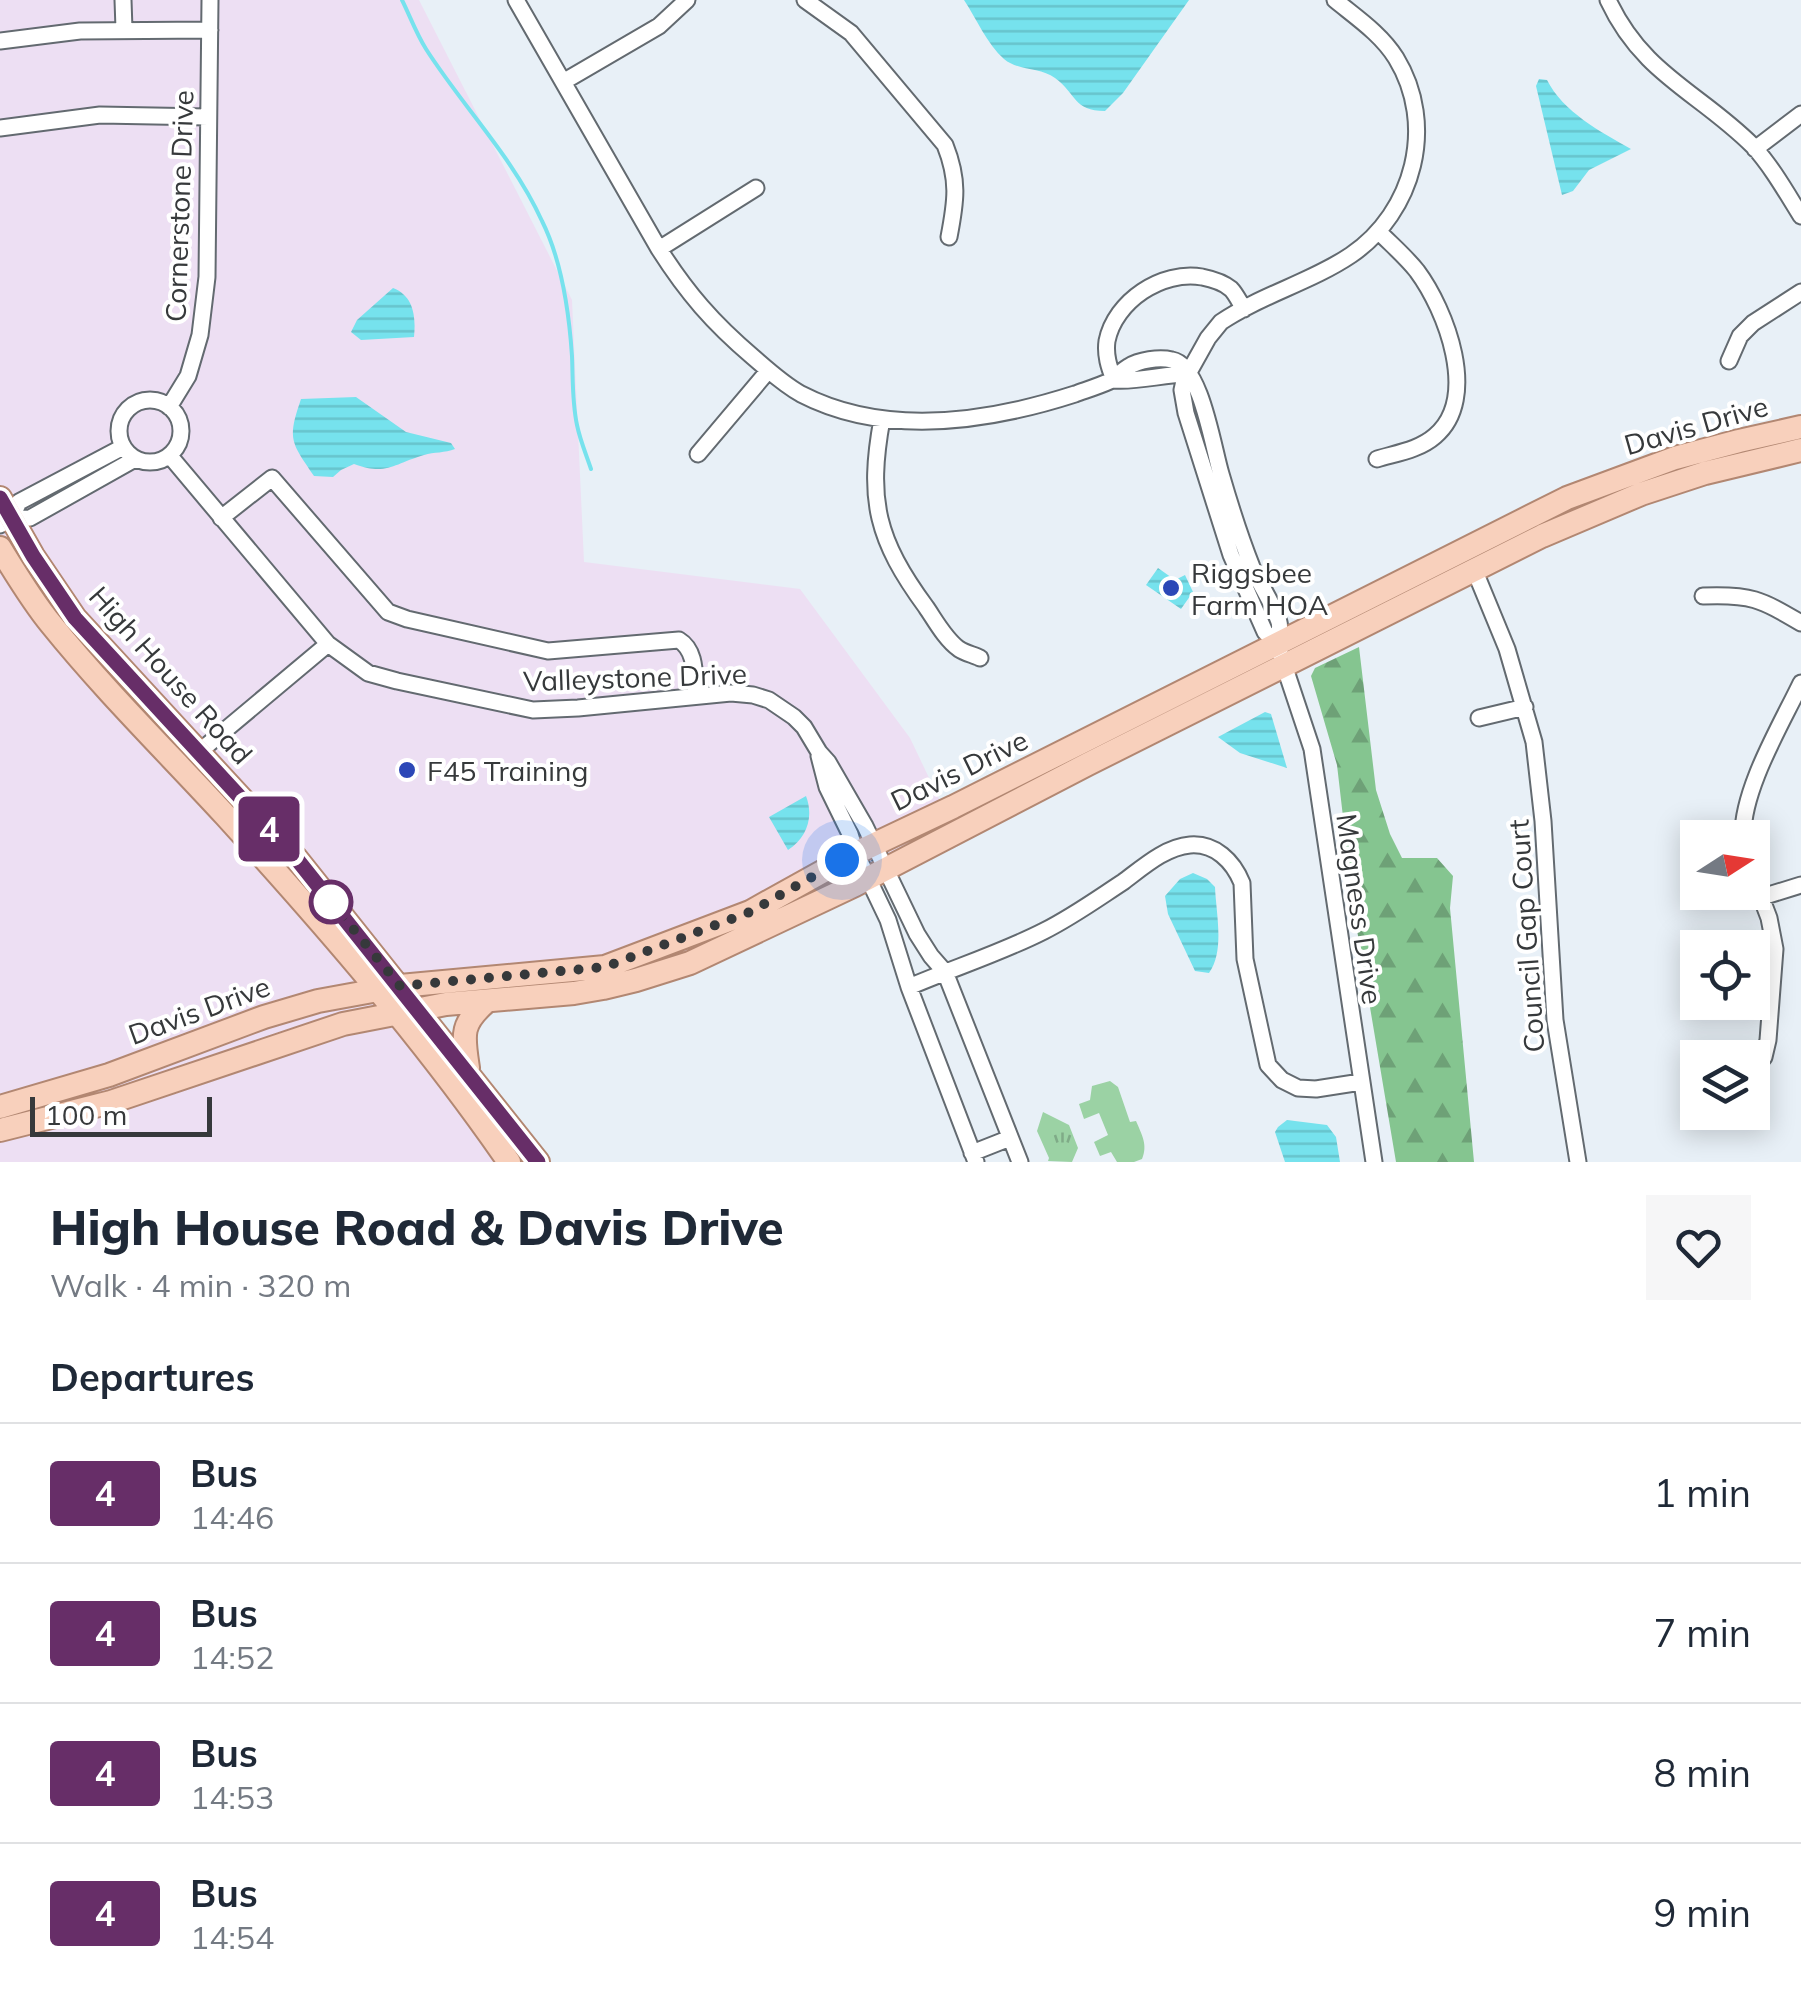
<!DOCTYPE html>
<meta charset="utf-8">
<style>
body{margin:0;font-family:Mulish,sans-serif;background:#f6f6f7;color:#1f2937;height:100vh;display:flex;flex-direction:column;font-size:38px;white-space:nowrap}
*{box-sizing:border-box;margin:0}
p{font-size:32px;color:#747a83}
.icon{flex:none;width:55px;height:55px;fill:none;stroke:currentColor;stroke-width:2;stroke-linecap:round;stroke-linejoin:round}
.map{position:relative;height:1162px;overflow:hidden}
.drawer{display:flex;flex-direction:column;background:#fff;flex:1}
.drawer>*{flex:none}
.badge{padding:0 20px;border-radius:8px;font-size:35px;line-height:65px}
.needle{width:65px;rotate:78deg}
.controls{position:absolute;left:1680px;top:820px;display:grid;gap:20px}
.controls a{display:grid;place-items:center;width:90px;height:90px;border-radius:0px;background:#fff;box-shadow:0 5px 25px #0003;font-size:50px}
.scale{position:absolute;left:30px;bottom:25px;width:182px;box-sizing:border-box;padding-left:10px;border:5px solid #36393b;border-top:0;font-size:28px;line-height:35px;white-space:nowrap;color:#36393b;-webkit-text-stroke:8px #fff;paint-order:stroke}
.you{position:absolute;width:50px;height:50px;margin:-25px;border:8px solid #fff;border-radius:50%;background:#1a73e8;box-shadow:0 0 0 15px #1a73e833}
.map>.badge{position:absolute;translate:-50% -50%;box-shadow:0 0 0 5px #fff}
h2{padding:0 50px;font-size:38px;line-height:90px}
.round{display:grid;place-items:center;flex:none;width:105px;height:105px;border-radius:0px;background:#f6f6f7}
.overview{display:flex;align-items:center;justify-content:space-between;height:170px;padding:0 50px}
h1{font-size:48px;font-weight:800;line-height:75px}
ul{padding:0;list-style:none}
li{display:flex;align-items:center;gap:30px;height:140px;padding:0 50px;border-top:2px solid #e0e1e3}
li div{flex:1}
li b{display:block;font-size:38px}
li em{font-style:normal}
li .badge{min-width:110px;font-weight:700;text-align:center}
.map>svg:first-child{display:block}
.commercial{fill:#eddff3}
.grass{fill:url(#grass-tufts)}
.forest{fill:url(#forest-firs)}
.pitch{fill:#9bd2a4}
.water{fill:url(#water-rules)}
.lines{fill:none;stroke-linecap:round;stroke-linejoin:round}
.stream{stroke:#76e2ed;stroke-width:4}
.minor-casing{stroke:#636a70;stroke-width:19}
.primary-casing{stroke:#b28772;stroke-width:26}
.minor{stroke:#fff;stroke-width:15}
.primary{stroke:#f8d0bc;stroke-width:22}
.line-casing{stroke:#fff;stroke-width:22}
.line{stroke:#672e68;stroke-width:15}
.walk{stroke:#36393b;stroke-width:10;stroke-dasharray:0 18}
.poi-dot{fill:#2c47b7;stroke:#fff;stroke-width:4}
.stop-dot{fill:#fff;stroke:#672e68;stroke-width:5}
.labels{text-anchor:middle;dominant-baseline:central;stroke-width:8;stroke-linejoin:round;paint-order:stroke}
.street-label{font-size:28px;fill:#36393b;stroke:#fff}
.poi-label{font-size:28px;fill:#36393b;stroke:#fff;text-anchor:start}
</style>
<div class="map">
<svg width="1801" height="1162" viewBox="0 0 1801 1162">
<defs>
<pattern id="grass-tufts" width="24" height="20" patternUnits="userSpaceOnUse" patternTransform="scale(2.5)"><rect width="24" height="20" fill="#9bd2a4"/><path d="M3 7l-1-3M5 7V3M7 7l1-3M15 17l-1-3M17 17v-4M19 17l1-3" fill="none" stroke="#7fab87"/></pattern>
<pattern id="forest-firs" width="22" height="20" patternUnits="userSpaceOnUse" patternTransform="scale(2.5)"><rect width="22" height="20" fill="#85c590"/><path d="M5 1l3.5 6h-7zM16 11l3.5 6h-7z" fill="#6ea177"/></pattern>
<pattern id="water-rules" width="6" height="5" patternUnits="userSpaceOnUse" patternTransform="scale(2.5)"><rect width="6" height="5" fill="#76e2ed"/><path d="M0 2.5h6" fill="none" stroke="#67c3cc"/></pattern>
</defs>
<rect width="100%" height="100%" fill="#e8f0f7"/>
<path class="commercial" d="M0,0H419L572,300L584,562L800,589L910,738L952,826L750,929L619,974L398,1001L518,1162H0Z"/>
<path class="grass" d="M1043,1112L1069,1125L1078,1148L1072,1162L1048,1161L1049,1158L1037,1131Z"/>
<path class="forest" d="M1359,647L1376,790L1390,834L1402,858H1437L1453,876L1450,908L1474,1162H1396L1354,912L1337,765L1311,676L1315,668Z"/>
<path class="pitch" d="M1110,1081L1118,1087L1130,1122L1136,1121C1142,1135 1148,1145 1142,1159L1134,1162H1117L1111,1152L1100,1156L1094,1142L1108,1135L1099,1113L1084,1119L1079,1104L1090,1100L1092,1086Z"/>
<path class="water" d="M964,0H1189L1123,93L1105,111C1073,111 1077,94 1055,78C1040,67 1018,71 1004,59C987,44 976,18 964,0Z
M1539,79L1547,80C1563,112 1601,132 1631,149L1589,170L1573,191L1562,195L1536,86Z
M393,288C414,296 416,317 414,337L361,340L351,332L357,320Z
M356,397L406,432L451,443L455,449C445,453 434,452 424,455C393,464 387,476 354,464L341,470L333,477L314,476C291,442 287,440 301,399Z
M1158,568L1175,580L1185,575L1193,592L1181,609L1146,585Z
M1265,712L1271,714L1287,768L1240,753L1218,737Z
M806,796C814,817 807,838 788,850L769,817Z
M1193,873L1207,879L1215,887C1216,913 1225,951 1209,973L1195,971L1168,914L1165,896L1180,879Z
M1287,1120L1327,1125L1336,1137L1340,1162H1285L1275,1132L1278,1127Z"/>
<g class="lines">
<path class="stream" d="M402,0C410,16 416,33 426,49C463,107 513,157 542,221C562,261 569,311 572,356C573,379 572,402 577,425C580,440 586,454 591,469"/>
<g class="minor-casing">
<path id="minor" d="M123,0L124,29
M516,0L659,249C687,293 713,323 753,357C768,370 783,384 801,394C886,438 988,422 1075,394C1086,390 1099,386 1110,381C1117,377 1121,371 1128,367C1139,360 1159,357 1172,360C1201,365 1213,448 1221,474C1230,505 1240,537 1252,567C1260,585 1273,603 1279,622C1281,629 1278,637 1277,644
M805,0L851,33L945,145C959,180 956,201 949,237
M1335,0C1357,18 1381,34 1396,58C1437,125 1414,212 1351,255C1311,282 1261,295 1221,322L1208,338L1184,381L1182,390L1186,413L1231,555L1265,632L1277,644L1312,749L1374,1162
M1608,0C1643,75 1699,92 1753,146C1772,167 1786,192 1801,216
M0,41L80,31L210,30
M563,82L659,26L687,0
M0,128L100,115L208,117
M1755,149L1801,114
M659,249L756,188
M1729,361L1740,336L1753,323L1801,292
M1114,380C1109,367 1105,355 1107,341C1115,301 1162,270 1202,277C1212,279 1223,282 1231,289C1236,294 1240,303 1244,309
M1114,380C1139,382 1163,374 1189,374
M119 431a31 31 0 1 1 62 0a31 31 0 1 1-62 0Z
M169,407L188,376L200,335L207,277L210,0
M882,419C867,501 877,540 926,607C935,620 945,639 959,649C965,653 974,655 980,658
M698,454L768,371
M170,456L328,644L368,673L397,681L533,710L578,708L731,693L753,695L769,700L794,717L804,727L819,752L828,762L865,826L917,934L931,956L945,972L1020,1162
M1377,459C1397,453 1419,450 1435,436C1480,398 1446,310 1417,271C1406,257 1392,245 1379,232
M221,518L272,478L388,612L407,619L548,651L679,640C697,651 694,676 696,695
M11,519L19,502L123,447
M0,525L11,519L30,518L135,459
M1474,569L1507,649L1534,742L1543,821L1555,1020L1578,1162
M1703,596C1751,594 1760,599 1801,623
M1479,718L1525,707
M199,752L328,644
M819,756L827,787L850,834L856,853L888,920L909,987L976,1162
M1743,838C1741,791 1781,725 1801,683
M1752,873L1769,918L1775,949L1768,1040L1764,1057L1752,1072
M1762,897L1801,885
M909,987C953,968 1001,953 1044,931C1072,917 1097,899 1123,882C1142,868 1165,847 1190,845C1215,843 1233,861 1242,883L1245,959L1268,1065L1282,1080L1298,1088L1316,1089L1361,1082
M972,1153L1010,1138"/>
</g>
<g class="primary-casing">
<path id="primary" d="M0,498L33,556L75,618L296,858L538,1162
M0,548C16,574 32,601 51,624C105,691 167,752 225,815C325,925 425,1040 509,1162
M468,1068C463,1035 460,1024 487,1001
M0,1107L109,1075L264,1017L318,1001L400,986L605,967L750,912L856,853L953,807L1567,498L1675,458L1739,441L1801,427
M0,1130L111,1102L343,1024L446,1004L574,993L603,988L636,980L690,963L855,885L1088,764L1542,536L1641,494L1705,473L1801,450"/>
</g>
<use href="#minor" class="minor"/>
<use href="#primary" class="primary"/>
</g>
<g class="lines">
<g class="line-casing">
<path id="line" d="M0,498L33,556L75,618L296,858L538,1162"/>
</g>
<use href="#line" class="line"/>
<path class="walk" d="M331,902L400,986L605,967L750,912L842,860"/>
</g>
<g class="poi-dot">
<circle cx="1171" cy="588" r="10"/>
<circle cx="407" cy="770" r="10"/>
</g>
<circle class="stop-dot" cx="331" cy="902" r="20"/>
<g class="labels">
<g class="street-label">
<text transform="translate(179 206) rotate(-88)">Cornerstone Drive</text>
<text transform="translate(1696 425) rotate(-16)">Davis Drive</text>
<text transform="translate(171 675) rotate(48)">High House Road</text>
<text transform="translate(635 677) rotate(-2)">Valleystone Drive</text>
<text transform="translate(959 770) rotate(-26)">Davis Drive</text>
<text transform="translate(1360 909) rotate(82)">Magness Drive</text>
<text transform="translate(1526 936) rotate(-94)">Council Gap Court</text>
<text transform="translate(199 1010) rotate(-20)">Davis Drive</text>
</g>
<g class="poi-label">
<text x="1191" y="572">Riggsbee<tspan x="1191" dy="32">Farm HOA</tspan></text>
<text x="427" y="770">F45 Training</text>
</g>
</g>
</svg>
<div class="controls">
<a><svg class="needle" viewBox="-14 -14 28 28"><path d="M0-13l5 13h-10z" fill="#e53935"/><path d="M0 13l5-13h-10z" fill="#747a83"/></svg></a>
<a><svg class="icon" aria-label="locate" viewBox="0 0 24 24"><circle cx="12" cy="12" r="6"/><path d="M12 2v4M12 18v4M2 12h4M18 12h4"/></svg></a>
<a><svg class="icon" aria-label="layers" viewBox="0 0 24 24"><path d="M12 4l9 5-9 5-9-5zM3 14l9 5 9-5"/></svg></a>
</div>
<div class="scale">100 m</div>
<div class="you" style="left:842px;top:860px"></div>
<b class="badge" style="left:269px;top:829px;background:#672e68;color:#fff">4</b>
</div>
<section class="drawer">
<div class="overview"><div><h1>High House Road &amp; Davis Drive</h1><p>Walk · 4 min · 320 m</p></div><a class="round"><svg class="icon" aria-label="heart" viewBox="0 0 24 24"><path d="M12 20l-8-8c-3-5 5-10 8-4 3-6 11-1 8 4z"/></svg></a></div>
<h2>Departures</h2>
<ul>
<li><span class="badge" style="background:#672e68;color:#fff">4</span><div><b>Bus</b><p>14:46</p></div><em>1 min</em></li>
<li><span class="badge" style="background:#672e68;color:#fff">4</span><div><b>Bus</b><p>14:52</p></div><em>7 min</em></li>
<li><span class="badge" style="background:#672e68;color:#fff">4</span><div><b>Bus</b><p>14:53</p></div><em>8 min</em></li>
<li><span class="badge" style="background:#672e68;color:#fff">4</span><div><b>Bus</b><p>14:54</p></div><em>9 min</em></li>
</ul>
</section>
